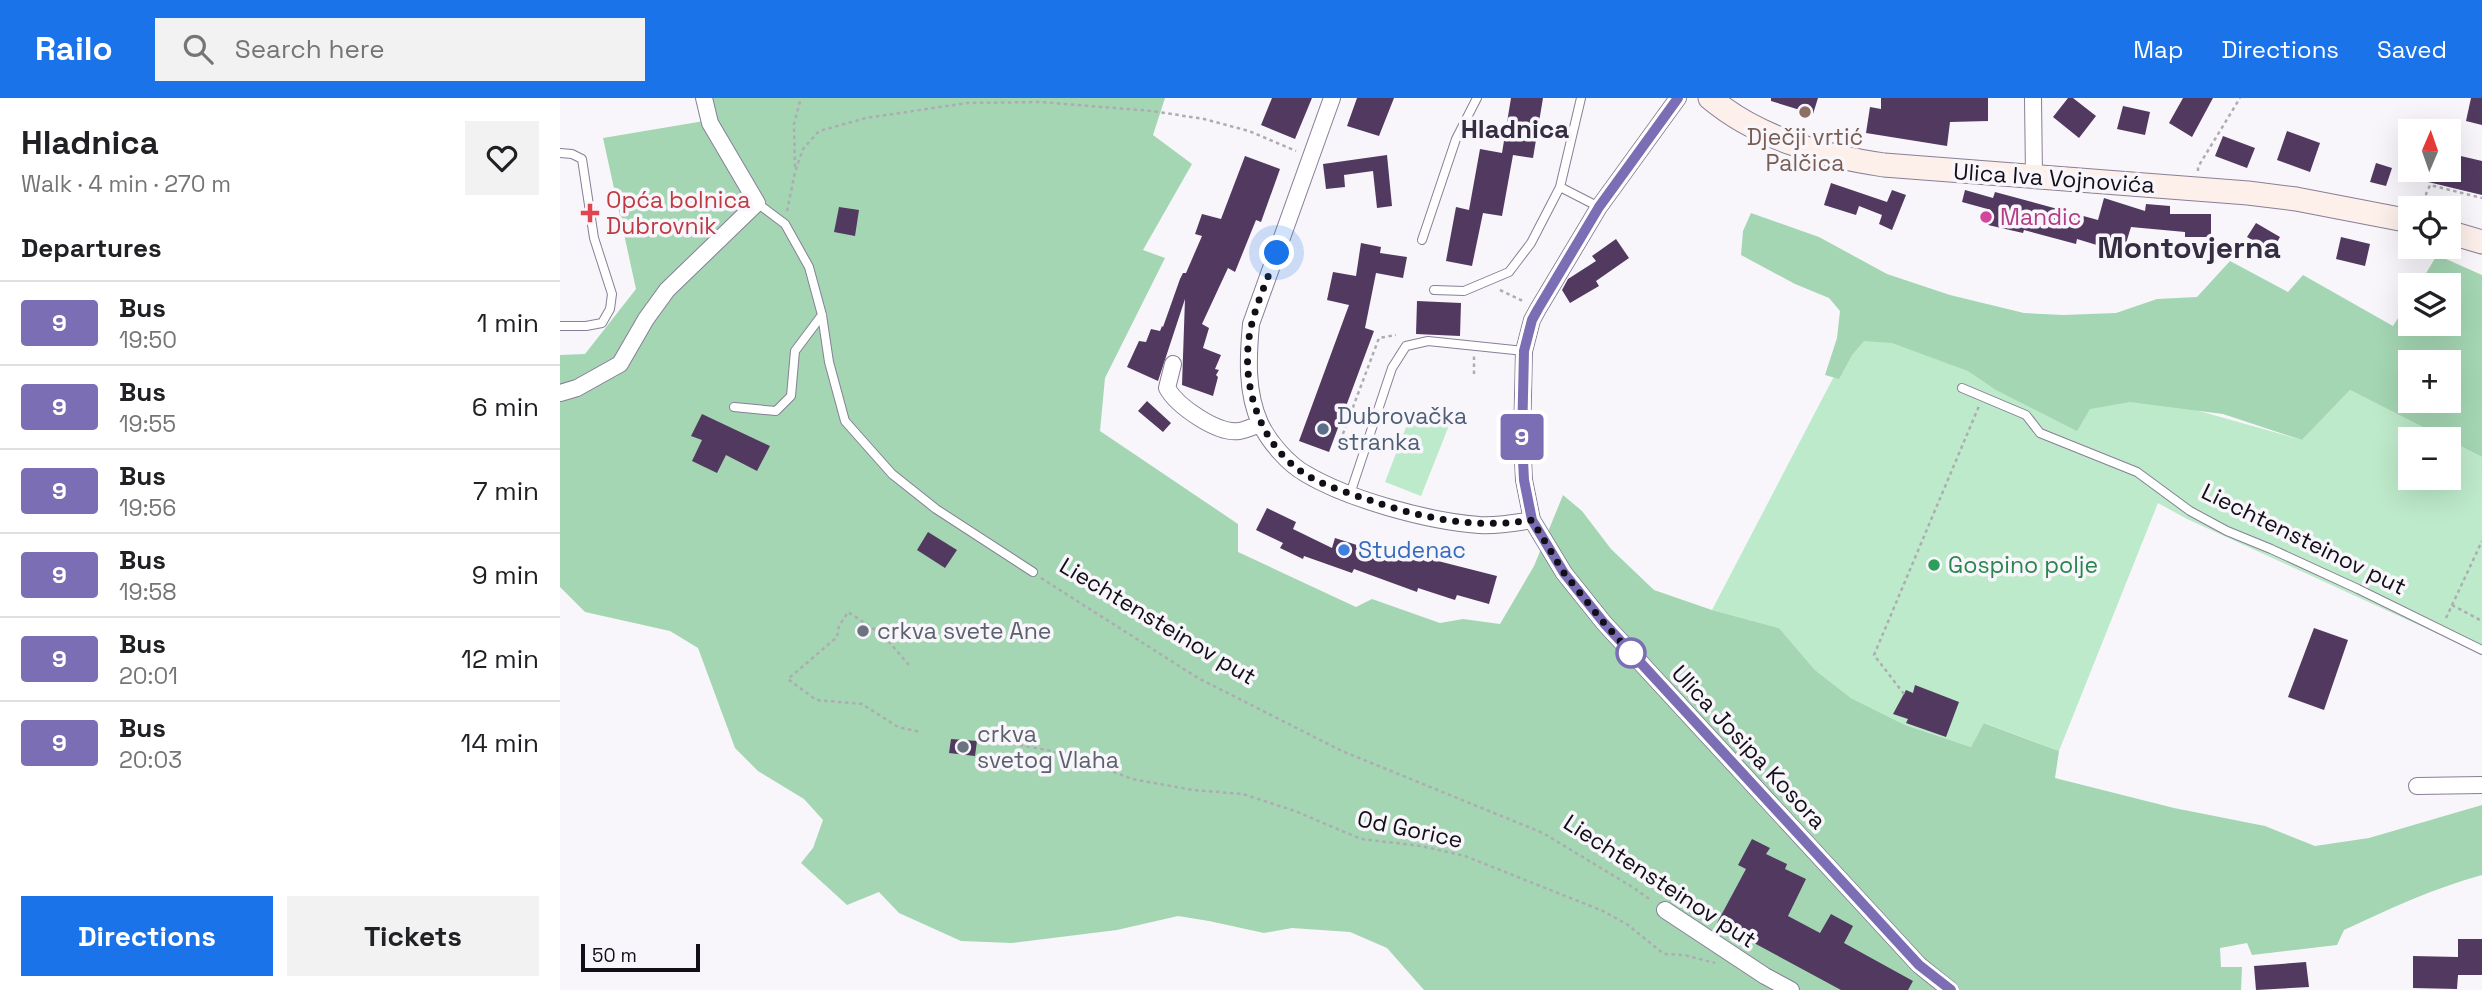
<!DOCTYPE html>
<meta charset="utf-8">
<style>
body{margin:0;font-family:"Space Grotesk",sans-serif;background:#f2f2f2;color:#202124;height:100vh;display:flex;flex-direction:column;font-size:26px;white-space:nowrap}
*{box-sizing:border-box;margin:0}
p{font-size:23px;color:#757577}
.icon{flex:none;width:38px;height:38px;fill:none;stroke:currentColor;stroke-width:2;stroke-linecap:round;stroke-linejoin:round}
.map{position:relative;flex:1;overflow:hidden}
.drawer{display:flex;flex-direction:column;background:#fff;width:560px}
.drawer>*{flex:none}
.badge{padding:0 14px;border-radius:5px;font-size:24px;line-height:46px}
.needle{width:46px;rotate:2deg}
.buttons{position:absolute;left:1838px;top:21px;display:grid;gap:14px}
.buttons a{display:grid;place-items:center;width:63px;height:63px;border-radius:0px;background:#fff;box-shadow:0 7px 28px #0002;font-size:35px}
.scale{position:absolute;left:21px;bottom:18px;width:119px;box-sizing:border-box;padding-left:7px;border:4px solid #120f18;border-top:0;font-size:19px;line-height:24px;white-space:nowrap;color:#120f18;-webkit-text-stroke:5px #f8f6fb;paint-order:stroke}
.you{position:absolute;width:35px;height:35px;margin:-18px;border:5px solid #fff;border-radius:50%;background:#1a73e8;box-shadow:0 0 0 10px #1a73e833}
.map>.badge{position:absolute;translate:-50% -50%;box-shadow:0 0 0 4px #fff}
h2{padding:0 21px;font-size:26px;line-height:63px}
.round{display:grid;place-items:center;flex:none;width:74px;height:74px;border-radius:0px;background:#f2f2f2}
.overview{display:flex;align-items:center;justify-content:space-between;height:119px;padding:0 21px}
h1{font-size:33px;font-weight:700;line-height:52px}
.cta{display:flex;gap:14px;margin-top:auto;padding:14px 21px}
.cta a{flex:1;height:80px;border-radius:0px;background:#1a73e8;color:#fff;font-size:28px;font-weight:700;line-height:80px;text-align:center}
.cta a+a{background:#f2f2f2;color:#202124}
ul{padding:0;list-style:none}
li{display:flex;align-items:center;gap:21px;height:84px;padding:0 21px;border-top:2px solid #e0e0e0}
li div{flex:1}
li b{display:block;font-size:26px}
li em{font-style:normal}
li .badge{min-width:77px;font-weight:700;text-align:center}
header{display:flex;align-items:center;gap:42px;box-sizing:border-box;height:98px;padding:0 35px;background:#1a73e8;color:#fff}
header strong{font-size:33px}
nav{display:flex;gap:38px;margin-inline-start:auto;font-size:24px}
.search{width:490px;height:63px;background:#f2f2f2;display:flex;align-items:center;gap:18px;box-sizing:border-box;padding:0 24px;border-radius:0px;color:#757577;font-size:26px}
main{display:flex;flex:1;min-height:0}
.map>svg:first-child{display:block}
.green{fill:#bdeaca}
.forest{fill:#a4d6b3;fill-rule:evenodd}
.building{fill:#523960}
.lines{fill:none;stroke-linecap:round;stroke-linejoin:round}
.lane-casing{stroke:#877f97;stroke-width:10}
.street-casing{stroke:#877f97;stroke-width:18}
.secondary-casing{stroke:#877f97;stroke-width:25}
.path{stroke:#aeacb2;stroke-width:2.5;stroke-dasharray:3.5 3.5;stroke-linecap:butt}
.lane{stroke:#fff;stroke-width:8}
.street{stroke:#fff;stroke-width:16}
.secondary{stroke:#fdefe9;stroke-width:23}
.line-casing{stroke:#fff;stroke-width:16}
.line{stroke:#7b6eb4;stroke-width:10}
.walk{stroke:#120f18;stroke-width:7;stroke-dasharray:0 12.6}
.education-dot{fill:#8d6e63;stroke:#f8f6fb;stroke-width:2.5}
.health-dot{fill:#e0444e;stroke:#f8f6fb;stroke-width:2.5}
.hotel-dot{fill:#d1479c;stroke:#f8f6fb;stroke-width:2.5}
.service-dot{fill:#5c6f8a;stroke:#f8f6fb;stroke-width:2.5}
.shop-dot{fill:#3f7fe0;stroke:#f8f6fb;stroke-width:2.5}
.leisure-dot{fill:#2e9e5b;stroke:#f8f6fb;stroke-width:2.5}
.worship-dot{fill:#6b7280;stroke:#f8f6fb;stroke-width:2.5}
.stop-dot{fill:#fff;stroke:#7b6eb4;stroke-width:3.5}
.labels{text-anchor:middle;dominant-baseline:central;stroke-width:7;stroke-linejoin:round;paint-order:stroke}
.education-label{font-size:23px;fill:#785e54;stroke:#f8f6fb}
.street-label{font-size:23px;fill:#120f18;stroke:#f8f6fb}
.health-label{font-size:23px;fill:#be3a42;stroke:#f8f6fb;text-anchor:start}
.hotel-label{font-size:23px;fill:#b23c85;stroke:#f8f6fb;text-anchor:start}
.service-label{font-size:23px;fill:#4e5e75;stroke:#f8f6fb;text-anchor:start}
.shop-label{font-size:23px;fill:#366cbe;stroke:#f8f6fb;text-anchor:start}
.leisure-label{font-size:23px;fill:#27864d;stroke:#f8f6fb;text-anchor:start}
.worship-label{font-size:23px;fill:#5b616d;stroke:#f8f6fb;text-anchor:start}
.quarter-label{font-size:26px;font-weight:bold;fill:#352e42;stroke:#f8f6fb}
.district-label{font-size:30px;font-weight:bold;fill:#352e42;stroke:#f8f6fb}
</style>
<header>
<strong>Railo</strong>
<div class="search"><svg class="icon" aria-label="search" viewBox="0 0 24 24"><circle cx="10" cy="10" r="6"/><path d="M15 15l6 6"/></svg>Search here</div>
<nav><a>Map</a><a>Directions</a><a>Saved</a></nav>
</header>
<main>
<section class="drawer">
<div class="overview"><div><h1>Hladnica</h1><p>Walk · 4 min · 270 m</p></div><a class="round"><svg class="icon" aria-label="heart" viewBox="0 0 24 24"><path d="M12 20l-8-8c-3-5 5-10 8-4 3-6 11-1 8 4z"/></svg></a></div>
<h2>Departures</h2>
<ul>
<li><span class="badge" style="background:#7b6eb4;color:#fff">9</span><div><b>Bus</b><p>19:50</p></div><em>1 min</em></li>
<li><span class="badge" style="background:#7b6eb4;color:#fff">9</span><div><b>Bus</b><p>19:55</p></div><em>6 min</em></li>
<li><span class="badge" style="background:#7b6eb4;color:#fff">9</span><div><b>Bus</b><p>19:56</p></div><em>7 min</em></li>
<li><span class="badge" style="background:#7b6eb4;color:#fff">9</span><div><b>Bus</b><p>19:58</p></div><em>9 min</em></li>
<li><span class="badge" style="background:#7b6eb4;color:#fff">9</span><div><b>Bus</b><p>20:01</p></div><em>12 min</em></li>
<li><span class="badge" style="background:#7b6eb4;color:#fff">9</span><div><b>Bus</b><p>20:03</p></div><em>14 min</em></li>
</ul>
<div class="cta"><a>Directions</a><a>Tickets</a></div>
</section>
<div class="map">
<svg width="1922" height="892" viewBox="0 0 1922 892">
<rect width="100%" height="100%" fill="#f8f6fb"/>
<path class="green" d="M1305,219L1742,342L1790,292L1887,341H1850V380H1888V342L1922,359V556L1627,421L1598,405L1499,653L1425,625L1411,649L1345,627L1291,600L1255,572L1219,530L1152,512Z
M853,311L890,325L861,398L825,384Z"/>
<path class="forest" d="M146,0H605L593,37L632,66L583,152L605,160L545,280L540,333L678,426V454L796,509L812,501L880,525L903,521L940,526L974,468L1003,397L1022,413L1051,451L1094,492L1152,512L1219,530L1255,572L1291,600L1345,627L1411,649L1424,625L1499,653L1495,680L1614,710L1705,728L1755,748L1809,740L1922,707V777C1874,790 1829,811 1784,832L1777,847L1692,857L1687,845L1660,850L1661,869H1682L1681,892H864L827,850L790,834L732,830L704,835L649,823L618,818L557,832L452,845L401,843L339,815L319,794L287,807L241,765L253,750L263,722L244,701L198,673L175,650L138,550L110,533L25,514L0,489V257L25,256L76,191L43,40L144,23Z
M1191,115L1259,139L1327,176L1390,197L1464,215L1503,217L1556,215L1597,201L1637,199L1670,163L1728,194L1743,177L1833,228L1850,201V226H1888V187H1859L1877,157L1922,177V359L1790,292L1742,342L1663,316L1570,304L1530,311L1517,333L1436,292L1408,273L1332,245L1304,243L1292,257L1279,281L1265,277L1277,240L1280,213L1269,200L1235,186L1181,157L1183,133ZM1850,264H1888V303H1850Z"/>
<path class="building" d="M712,0H752L735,41L701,27Z
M797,0H834L819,38L787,28Z
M951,0H983L973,60L953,57L942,118L923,115L912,168L886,163L896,109L909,112L920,51L942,55Z
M1211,0H1258L1253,16L1211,3Z
M1321,0H1428V23L1390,24L1387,48L1306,35L1310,9L1321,11Z
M1508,0H1513L1536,18L1519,40L1493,19Z
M1623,0H1653L1632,39L1609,25Z
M1911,0H1922V27L1906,23Z
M1563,8L1590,14L1585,37L1557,31Z
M1727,33L1760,45L1750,74L1717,62Z
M1663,38L1695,50L1687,70L1655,58Z
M1888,55L1922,63V97L1839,77V72H1888Z
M827,57L832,108L817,110L813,73L784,77L785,89L766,91L763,66Z
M685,58L720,71L701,124L696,122L675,174L668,170L642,226L649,230L643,250L661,257L655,271L659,272L656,277L658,279L653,298L622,287L625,201L598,283L567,269L579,243L586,244L591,231L600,233L602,228L603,229L620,181L623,175H626L642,138L635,136L642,116L661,121Z
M1816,65L1832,70L1826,88L1810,84Z
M1271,85L1327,104L1332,92L1346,97L1332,132L1319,126L1322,117L1299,108L1296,117L1264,107Z
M1405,92L1433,100L1435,94L1538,122L1544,100L1585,113L1586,106L1610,108V116H1651V139H1625V134L1571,129L1563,155L1517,141L1516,146L1464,132L1463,135L1428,127L1431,112L1402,104Z
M279,109L299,112L295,138L274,134Z
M1696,125L1720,139L1712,153L1687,139Z
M1781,139L1810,146L1805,168L1776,161Z
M1056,141L1069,160L1036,183L1039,188L1010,205L1002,192L1008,181L1036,163L1032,158Z
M801,145L821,149L820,155L847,159L843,180L816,175L805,230L814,233L769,354L739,343L789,207L767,202L773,174L796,178Z
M857,203L901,205L900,238L856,236Z
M587,303L611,325L603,334L578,313Z
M142,316L210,348L197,373L166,357L157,375L132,363L142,342L131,338Z
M707,410L736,424L733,431L772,450L775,440L803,449L804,445L839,457L841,454L869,464L870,461L937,478L929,506L897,497L895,502L858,490L857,494L794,471L792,475L744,458L743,461L720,450L723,445L696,432Z
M368,434L397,452L385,470L357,452Z
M1754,530L1788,542L1764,612L1728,599Z
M1355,587L1399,604L1386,639L1346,625L1348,621L1333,616L1346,592L1353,595Z
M391,641L417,643L415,658L389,655Z
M1192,741L1210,750L1206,756L1227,766L1225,771L1246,781L1228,818L1260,835L1271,816L1293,828L1284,845L1353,883L1348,892H1281L1157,825L1186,771L1178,767Z
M1898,841H1922V877H1898L1897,891L1853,890V858L1898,859Z
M1746,864L1749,889L1696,892L1694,868Z"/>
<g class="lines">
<g class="lane-casing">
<path id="lane" d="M0,55L12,56L22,61L34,140L52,196L50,211L42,225L26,228H0
M1000,89L1039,109
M197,105L225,126L249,169L262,217L269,264L285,323L332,376L376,411L473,474
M862,142L896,41L917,0
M874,192L904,193L949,174L971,145L1000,89L1021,0
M1402,290L1466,317L1480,335L1577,374L1630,413L1667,433L1711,451L1798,491L1922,552
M174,309L216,313L231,298L235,253L262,217
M790,396L832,270L846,248L868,243L964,253"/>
</g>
<g class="street-casing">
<path id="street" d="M772,0L691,226C688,259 686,294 700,325C709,344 728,366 746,376C790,402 868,423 919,427C937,428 955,425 972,422
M1118,0L1039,109L978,211L972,222L964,253L962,342L964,382L972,422L1004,475L1044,525L1359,867L1390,892
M1473,0L1474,78
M613,266L607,290C617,308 657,336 679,333C686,332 694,328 700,326
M0,295L17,290L60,266L86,221L107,192L197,105L150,25L144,0
M1857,688L1922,687
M1105,812L1205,878L1231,892"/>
</g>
<g class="secondary-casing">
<path id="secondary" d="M1150,0C1199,41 1263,58 1324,67L1688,95L1736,101L1850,123
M1888,134L1922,144"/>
</g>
<path class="path" d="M235,69L234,26L241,0
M1638,73V69L1680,0
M1872,110L1866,96L1870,87L1922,100
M227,113L235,74L243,51L259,33L306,20L407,5L480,4L592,13L644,21L689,33L736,53
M940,192L965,204
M914,276V258
M778,349L819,240L836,237
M481,480L638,580L782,653L983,735L1074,790L1092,803
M1892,507L1922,523
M1886,520L1922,443
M349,567L323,537L288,514L279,528L277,539L228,581L256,602L302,606L338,629L360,634
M1344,596L1314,557L1419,308
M432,642L508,656L572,681L633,692L683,696L735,713L801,741L861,748L905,758L1043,813L1068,827L1104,856L1124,857L1155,865"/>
<use href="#lane" class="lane"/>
<use href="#street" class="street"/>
<use href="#secondary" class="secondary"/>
</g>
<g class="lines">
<g class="line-casing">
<path id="line" d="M1118,0L1039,109L978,211L972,222L964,253L962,342L964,382L972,422L1004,475L1044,525L1359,867L1391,892"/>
</g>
<use href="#line" class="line"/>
<path class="walk" d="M717,155C709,178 698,201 692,225C678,279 697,346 745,376C766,389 792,396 815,404C866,421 918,431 972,422L1004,475L1044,525L1071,555"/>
</g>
<circle class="education-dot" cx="1245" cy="14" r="7"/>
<path class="health-dot" d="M26.5 104.5h7v7h7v7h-7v7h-7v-7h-7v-7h7z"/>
<circle class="hotel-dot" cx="1426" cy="119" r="7"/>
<circle class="service-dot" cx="763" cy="331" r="7"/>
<circle class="shop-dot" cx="784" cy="452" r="7"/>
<circle class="leisure-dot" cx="1374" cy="467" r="7"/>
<g class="worship-dot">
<circle cx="303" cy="533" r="7"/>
<circle cx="403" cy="649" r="7"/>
</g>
<circle class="stop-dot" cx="1071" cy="555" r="14"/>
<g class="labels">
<g class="education-label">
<text x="1245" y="39">Dječji vrtić<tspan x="1245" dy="26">Palčica</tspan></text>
</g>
<g class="street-label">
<text transform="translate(1494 80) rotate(4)">Ulica Iva Vojnovića</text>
<text transform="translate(1744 441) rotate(26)">Liechtensteinov put</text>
<text transform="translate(598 523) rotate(31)">Liechtensteinov put</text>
<text transform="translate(1189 649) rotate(47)">Ulica Josipa Kosora</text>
<text transform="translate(850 731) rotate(12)">Od Gorice</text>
<text transform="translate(1100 783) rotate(33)">Liechtensteinov put</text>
</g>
<g class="health-label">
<text x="46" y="102">Opća bolnica<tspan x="46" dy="26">Dubrovnik</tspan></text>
</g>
<g class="hotel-label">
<text x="1440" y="119">Mandic</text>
</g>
<g class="service-label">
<text x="777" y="318">Dubrovačka<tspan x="777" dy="26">stranka</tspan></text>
</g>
<g class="shop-label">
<text x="798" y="452">Studenac</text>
</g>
<g class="leisure-label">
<text x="1388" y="467">Gospino polje</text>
</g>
<g class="worship-label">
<text x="317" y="533">crkva svete Ane</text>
<text x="417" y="636">crkva<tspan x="417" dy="26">svetog Vlaha</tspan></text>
</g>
<g class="quarter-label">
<text x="955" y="31">Hladnica</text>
</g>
<g class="district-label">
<text x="1629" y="149">Montovjerna</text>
</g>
</g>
</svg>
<div class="buttons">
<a><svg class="needle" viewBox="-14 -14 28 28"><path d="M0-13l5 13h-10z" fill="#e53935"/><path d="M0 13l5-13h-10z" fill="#757577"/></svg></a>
<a><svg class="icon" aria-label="locate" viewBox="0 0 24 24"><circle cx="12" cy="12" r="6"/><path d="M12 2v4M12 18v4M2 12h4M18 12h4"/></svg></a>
<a><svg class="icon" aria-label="layers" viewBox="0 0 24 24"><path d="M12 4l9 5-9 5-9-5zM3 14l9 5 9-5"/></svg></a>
<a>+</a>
<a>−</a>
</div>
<div class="scale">50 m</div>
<div class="you" style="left:717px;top:155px"></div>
<b class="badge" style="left:962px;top:339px;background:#7b6eb4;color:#fff">9</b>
</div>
</main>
